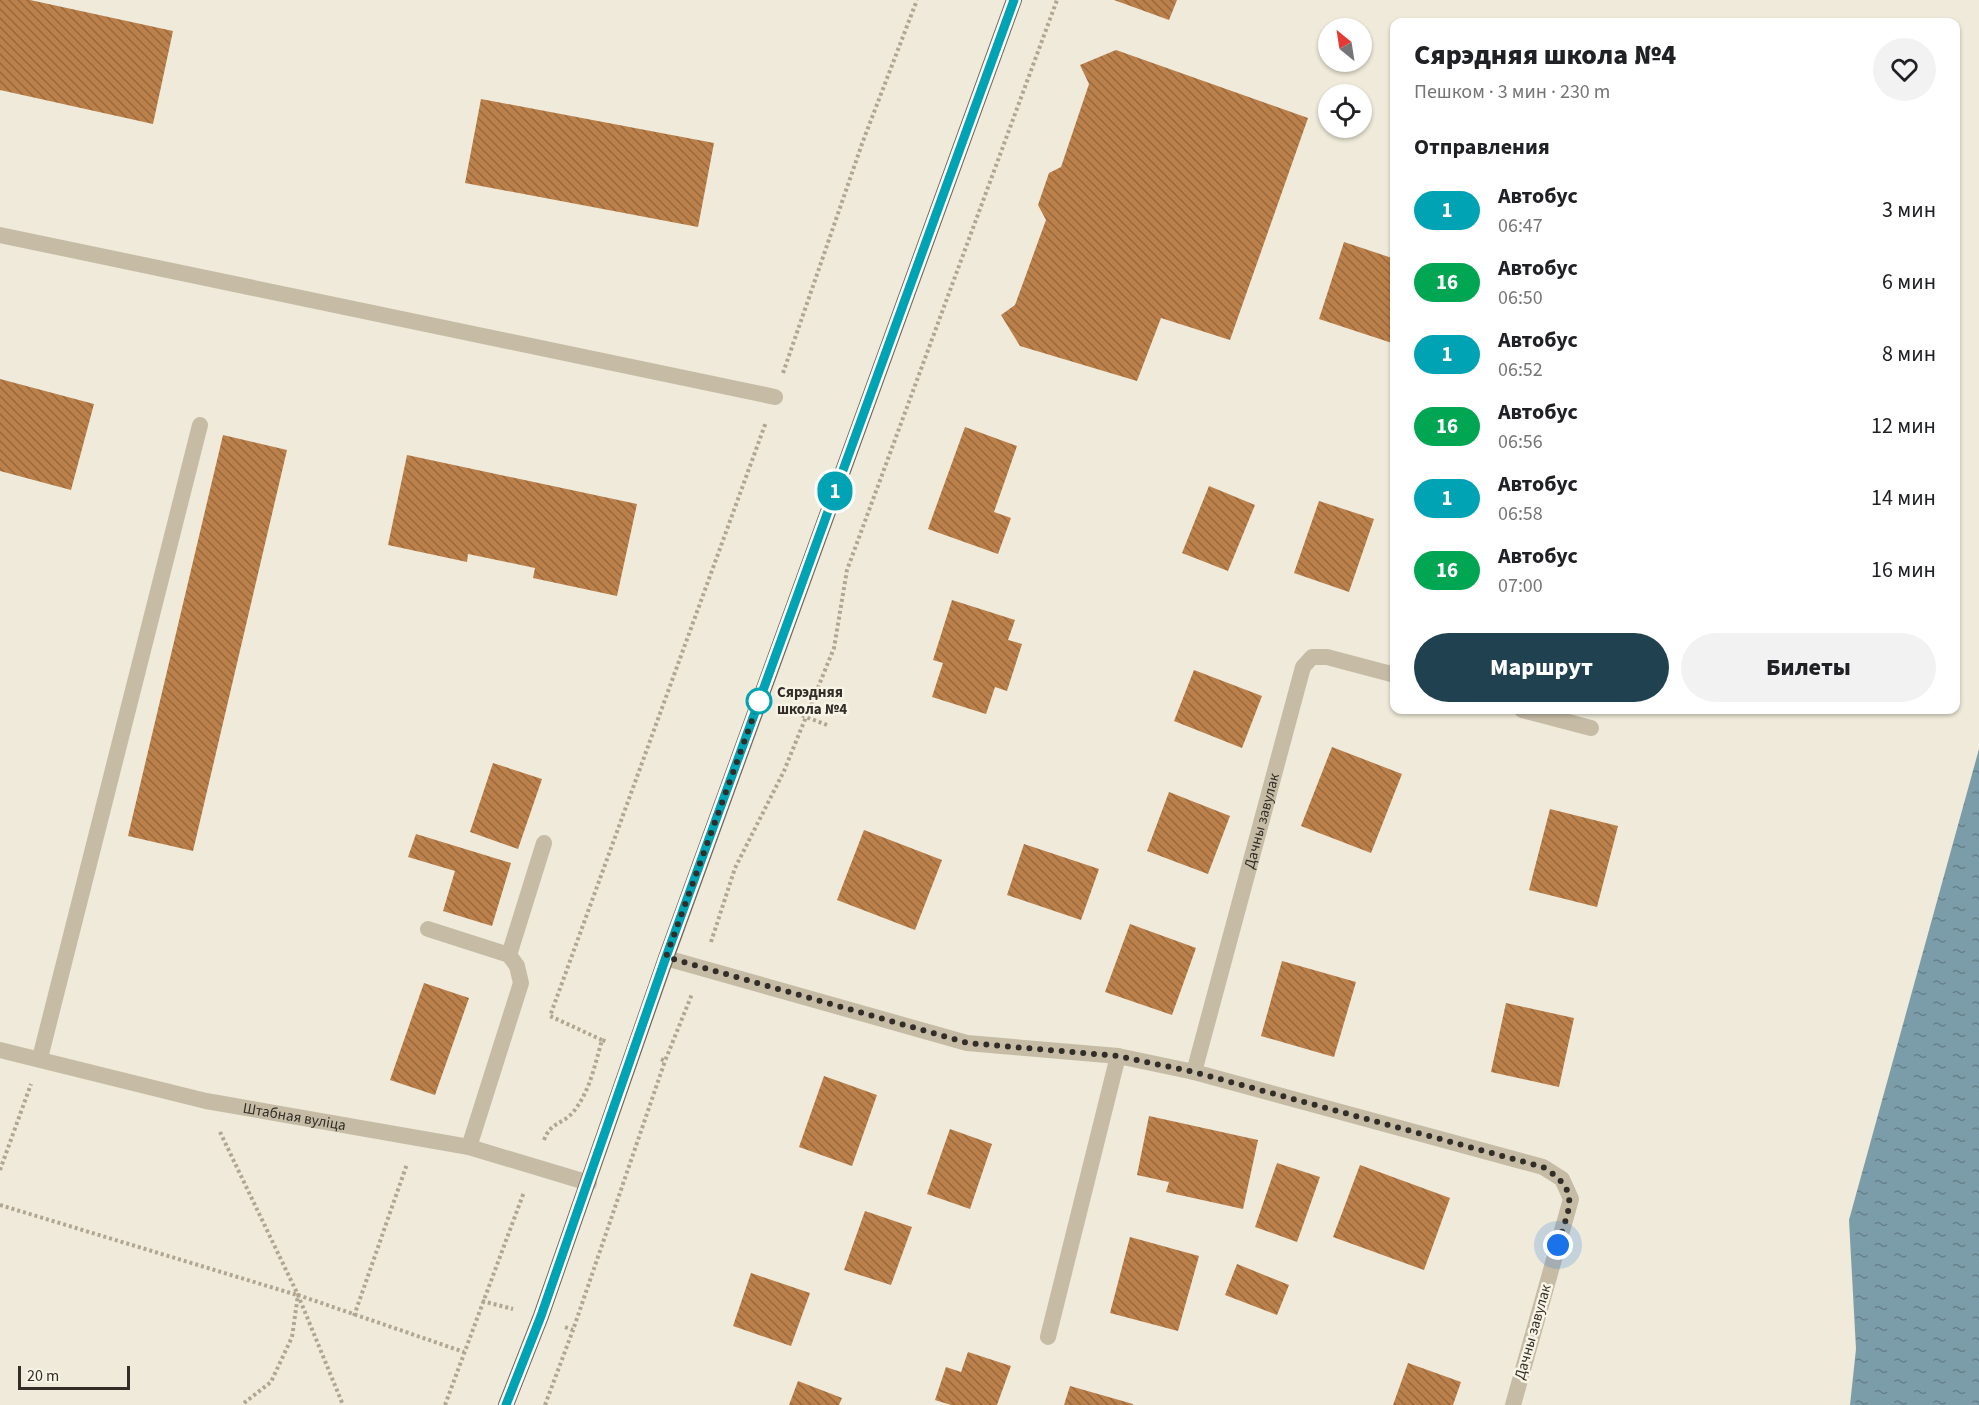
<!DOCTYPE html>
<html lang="ru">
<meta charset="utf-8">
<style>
body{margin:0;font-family:"Source Sans 3",sans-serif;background:#f2f2f2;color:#202124;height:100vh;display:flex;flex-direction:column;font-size:22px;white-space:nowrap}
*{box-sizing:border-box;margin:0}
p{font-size:20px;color:#757577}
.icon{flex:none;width:33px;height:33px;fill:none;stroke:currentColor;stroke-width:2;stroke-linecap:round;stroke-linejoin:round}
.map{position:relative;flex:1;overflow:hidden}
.details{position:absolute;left:1390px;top:18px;width:570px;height:696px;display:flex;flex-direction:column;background:#fff;border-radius:12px;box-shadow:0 2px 4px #0004}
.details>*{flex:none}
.badge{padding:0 12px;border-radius:20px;font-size:21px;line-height:39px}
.needle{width:39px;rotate:330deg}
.controls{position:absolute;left:1318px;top:18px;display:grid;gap:12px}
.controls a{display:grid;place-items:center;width:54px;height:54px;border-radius:50%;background:#fff;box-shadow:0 2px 4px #0004;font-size:30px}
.scale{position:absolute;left:18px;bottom:15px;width:112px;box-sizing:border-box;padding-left:6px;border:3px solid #322d27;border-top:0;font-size:16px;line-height:21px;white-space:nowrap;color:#322d27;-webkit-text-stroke:4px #f7f3e5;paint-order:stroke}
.you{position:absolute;width:30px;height:30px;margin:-15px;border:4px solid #fff;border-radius:50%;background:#1a73e8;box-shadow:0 0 0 9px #1a73e833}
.map>.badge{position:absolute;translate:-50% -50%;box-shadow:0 0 0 3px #fff}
h2{padding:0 24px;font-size:22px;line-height:54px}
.round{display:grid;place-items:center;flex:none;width:63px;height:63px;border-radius:32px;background:#f2f2f2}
.summary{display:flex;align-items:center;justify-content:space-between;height:102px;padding:0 24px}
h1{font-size:28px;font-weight:800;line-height:45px}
.action{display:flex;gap:12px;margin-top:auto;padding:12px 24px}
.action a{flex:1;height:69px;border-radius:36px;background:#204250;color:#fff;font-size:24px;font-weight:800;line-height:69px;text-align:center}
.action a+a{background:#f2f2f2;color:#202124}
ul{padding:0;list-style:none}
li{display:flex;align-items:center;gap:18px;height:72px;padding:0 24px}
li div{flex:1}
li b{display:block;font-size:22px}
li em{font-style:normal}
li .badge{min-width:66px;font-weight:700;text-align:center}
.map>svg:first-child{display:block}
.water{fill:url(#water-ripples)}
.building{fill:url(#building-back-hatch)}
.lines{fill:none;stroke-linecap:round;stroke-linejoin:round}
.path{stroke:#b1a691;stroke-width:4;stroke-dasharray:3 3;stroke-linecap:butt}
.service{stroke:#c6bca6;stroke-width:16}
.minor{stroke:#c6bca6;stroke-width:16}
.primary{stroke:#736859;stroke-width:16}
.line-casing{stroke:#fff;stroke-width:14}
.line{stroke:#00a3b4;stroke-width:9}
.walk{stroke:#322d27;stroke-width:6;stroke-dasharray:0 10.8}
.stop-dot{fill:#fff;stroke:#00a3b4;stroke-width:3}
.labels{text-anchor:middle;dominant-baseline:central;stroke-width:5;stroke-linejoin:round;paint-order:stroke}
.stop-label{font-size:15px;font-weight:bold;fill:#322d27;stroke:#f7f3e5;text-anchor:start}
.street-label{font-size:15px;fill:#322d27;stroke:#f7f3e5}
</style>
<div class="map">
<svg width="1979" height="1405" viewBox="0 0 1979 1405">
<defs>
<pattern id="water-ripples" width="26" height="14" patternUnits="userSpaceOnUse" patternTransform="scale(1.5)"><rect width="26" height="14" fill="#7b9da9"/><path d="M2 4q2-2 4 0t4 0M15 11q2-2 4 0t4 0" fill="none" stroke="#65808a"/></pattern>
<pattern id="building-back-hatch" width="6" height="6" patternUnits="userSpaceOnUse" patternTransform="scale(1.5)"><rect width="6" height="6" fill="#bc804a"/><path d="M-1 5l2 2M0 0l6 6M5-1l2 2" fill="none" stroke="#99693e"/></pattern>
</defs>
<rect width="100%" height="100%" fill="#efead9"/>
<path class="water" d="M1979,749V1405H1850L1856,1349L1849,1220Z"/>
<path class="building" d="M0,0H30L173,31L153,124L0,90Z
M1114,0H1177L1169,20Z
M1116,50L1308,118L1230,340L1161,318L1137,381L1020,346L1001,315L1015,305L1046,220L1038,205L1049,173L1061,167L1089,84L1080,65Z
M481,99L714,143L698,227L465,183Z
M1344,242L1395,259V344L1319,319Z
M0,379L94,404L71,490L0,471Z
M965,427L1017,446L994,512L1011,518L998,554L928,529Z
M223,435L287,450L193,851L128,836Z
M407,455L637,504L617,596L533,578L535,568L468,554L467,562L388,545Z
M1209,486L1255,505L1228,571L1182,553Z
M1319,501L1374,519L1349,592L1294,573Z
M952,600L1015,620L1008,640L1022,644L1007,691L995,687L986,714L932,697L943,663L933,660Z
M1194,670L1262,696L1242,748L1174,721Z
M1332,747L1402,774L1371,853L1301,826Z
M493,763L542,779L518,849L470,832Z
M1169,792L1230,816L1208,874L1147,851Z
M1550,809L1618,826L1597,907L1529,890Z
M864,830L942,860L915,930L837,900Z
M416,834L511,863L492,926L443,911L455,871L408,857Z
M1024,844L1099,869L1081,920L1007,895Z
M1130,924L1196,948L1172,1015L1105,992Z
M1282,961L1356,982L1334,1057L1261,1036Z
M424,983L469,998L435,1095L390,1080Z
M1506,1003L1574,1018L1559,1087L1491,1072Z
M824,1076L877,1095L852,1166L799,1147Z
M1149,1116L1258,1140L1243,1209L1166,1192L1169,1182L1137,1175Z
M950,1129L992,1144L970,1209L927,1194Z
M1277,1163L1320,1177L1297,1242L1255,1227Z
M1360,1165L1450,1198L1424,1270L1333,1237Z
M865,1211L912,1227L891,1285L844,1270Z
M1130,1237L1199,1256L1178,1331L1110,1313Z
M1237,1264L1289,1285L1277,1315L1225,1295Z
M751,1273L810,1293L791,1346L733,1326Z
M968,1352L1011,1366L997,1405H951L935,1400L946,1367L961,1372Z
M1408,1363L1461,1382L1453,1405H1393Z
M798,1381L842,1398L839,1405H789Z
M1070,1386L1133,1404V1405H1064Z"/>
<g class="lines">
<path class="path" d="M783,373L863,141L917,0
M785,709L827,725
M711,942L735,868L784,771L834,648L847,570L1057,0
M602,1040L550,1016L766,422
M661,1059L665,1061L692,994
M220,1132L298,1295L343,1405
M544,1140C551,1121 563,1125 574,1111C590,1091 595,1064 602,1040L608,1042
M0,1170L31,1084
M0,1205L297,1295
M482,1301L513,1309
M354,1316L407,1164
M565,1327L573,1330L665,1061
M244,1403L271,1382L292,1337L298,1295L464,1352
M445,1405L524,1192
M545,1405L573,1330"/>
<path class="service" d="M0,235L775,397
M428,929L509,955L517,966L521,983L469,1147
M509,955L544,843
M40,1058L200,425
M1048,1337L1118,1056"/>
<g class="minor">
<path d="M1522,710L1591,728"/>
<path d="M666,958L967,1043L1118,1056L1194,1072L1543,1167L1562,1179L1571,1199L1513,1405"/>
<path id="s1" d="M0,1050L206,1101L469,1147L589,1183"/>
<path id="s2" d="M1194,1072L1303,667L1312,657H1327L1395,675"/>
</g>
<path class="primary" d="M506,1405L541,1316L666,958L1014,0"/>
</g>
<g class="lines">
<g class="line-casing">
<path id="line" d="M506,1405L541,1316L666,957L1014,0"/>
</g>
<use href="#line" class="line"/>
<path class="walk" d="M759,701L666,957L968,1043L1118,1056L1194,1072L1543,1167C1582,1192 1569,1206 1558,1245"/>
</g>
<circle class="stop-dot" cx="759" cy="701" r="12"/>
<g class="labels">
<g class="stop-label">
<text x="777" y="692">Сярэдняя<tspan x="777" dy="17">школа №4</tspan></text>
</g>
<g class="street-label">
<text stroke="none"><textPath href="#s2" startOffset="260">Дачны завулак</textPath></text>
<text stroke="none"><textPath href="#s1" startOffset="302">Штабная вуліца</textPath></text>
<text transform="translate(1533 1332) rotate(-74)">Дачны завулак</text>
</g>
</g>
</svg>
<div class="controls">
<a><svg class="needle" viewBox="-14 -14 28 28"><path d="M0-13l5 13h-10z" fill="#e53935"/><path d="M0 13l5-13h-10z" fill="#757577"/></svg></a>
<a><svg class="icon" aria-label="locate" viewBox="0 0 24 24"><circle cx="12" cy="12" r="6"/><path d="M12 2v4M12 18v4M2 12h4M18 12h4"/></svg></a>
</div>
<div class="scale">20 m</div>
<div class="you" style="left:1558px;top:1245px"></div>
<b class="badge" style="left:835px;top:491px;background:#00a3b4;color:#fff">1</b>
<section class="details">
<div class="summary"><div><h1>Сярэдняя школа №4</h1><p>Пешком · 3 мин · 230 m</p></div><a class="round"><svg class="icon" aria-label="heart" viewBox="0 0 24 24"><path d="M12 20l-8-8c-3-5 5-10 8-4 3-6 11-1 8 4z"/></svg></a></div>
<h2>Отправления</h2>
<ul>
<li><span class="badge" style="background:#00a3b4;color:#fff">1</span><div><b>Автобус</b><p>06:47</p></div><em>3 мин</em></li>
<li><span class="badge" style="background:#00a651;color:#fff">16</span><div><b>Автобус</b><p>06:50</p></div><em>6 мин</em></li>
<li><span class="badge" style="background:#00a3b4;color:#fff">1</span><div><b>Автобус</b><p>06:52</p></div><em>8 мин</em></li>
<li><span class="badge" style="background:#00a651;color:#fff">16</span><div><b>Автобус</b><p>06:56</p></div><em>12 мин</em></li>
<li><span class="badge" style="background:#00a3b4;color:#fff">1</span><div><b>Автобус</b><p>06:58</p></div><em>14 мин</em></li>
<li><span class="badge" style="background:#00a651;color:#fff">16</span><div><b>Автобус</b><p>07:00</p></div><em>16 мин</em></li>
</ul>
<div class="action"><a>Маршрут</a><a>Билеты</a></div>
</section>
</div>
